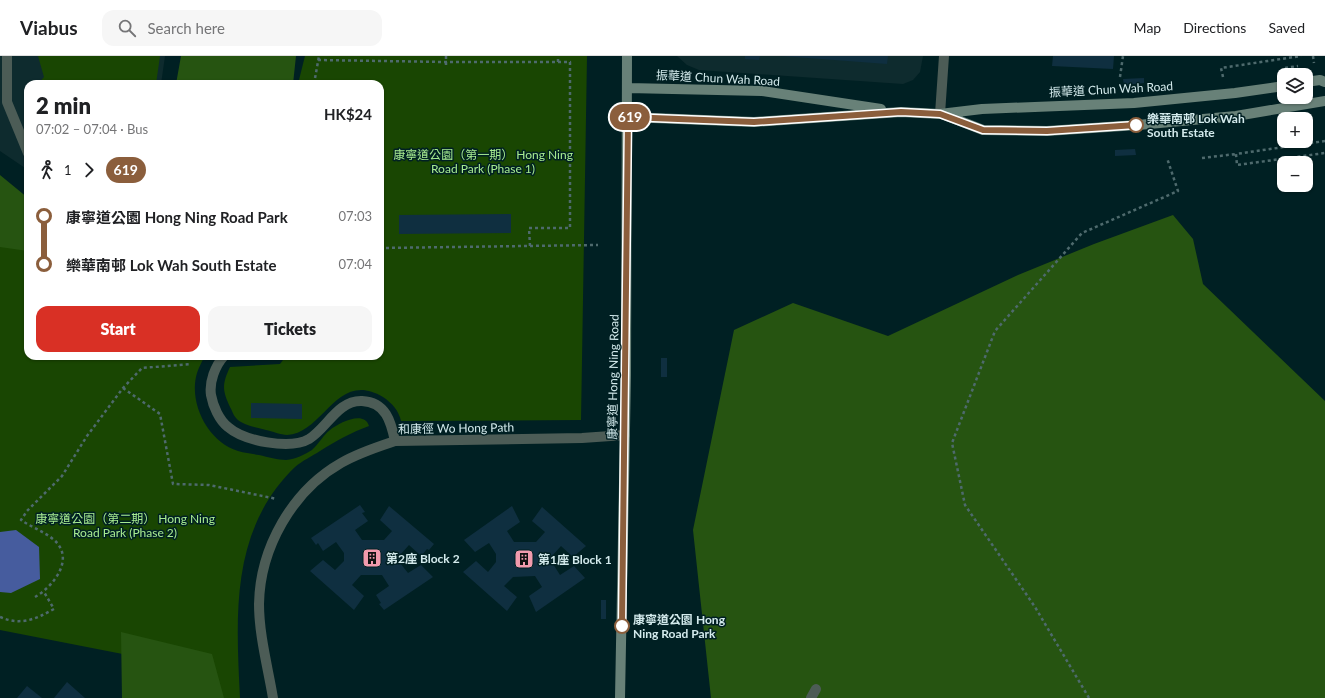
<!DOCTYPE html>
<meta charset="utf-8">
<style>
body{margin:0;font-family:Lato,"Noto Sans TC",sans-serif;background:#f6f6f6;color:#202124;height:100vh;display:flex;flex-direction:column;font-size:15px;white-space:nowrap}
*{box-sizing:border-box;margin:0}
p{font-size:13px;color:#757577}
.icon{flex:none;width:22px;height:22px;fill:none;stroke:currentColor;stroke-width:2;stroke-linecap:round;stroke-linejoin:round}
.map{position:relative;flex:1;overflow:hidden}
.panel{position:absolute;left:24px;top:24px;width:360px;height:280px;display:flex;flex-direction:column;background:#fff;border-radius:12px;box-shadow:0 1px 3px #0004}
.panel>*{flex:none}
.badge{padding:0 8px;border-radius:13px;font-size:14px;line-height:26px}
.controls{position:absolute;left:1277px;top:12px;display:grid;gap:8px}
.controls a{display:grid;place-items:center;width:36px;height:36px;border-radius:8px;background:#fff;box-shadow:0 1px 3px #0004;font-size:20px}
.map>.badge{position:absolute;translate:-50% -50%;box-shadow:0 0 0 2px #fff}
.legs{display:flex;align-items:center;gap:6px;height:44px;padding:0 12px;font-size:13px}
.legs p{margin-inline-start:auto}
.head{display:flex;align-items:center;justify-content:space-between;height:68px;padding:0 12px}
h1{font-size:22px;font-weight:800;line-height:30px}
.action{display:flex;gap:8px;margin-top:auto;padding:8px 12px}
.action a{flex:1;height:46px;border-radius:12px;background:#d93025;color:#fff;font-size:16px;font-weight:800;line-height:46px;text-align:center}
.action a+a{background:#f6f6f6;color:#202124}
ul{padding:0 12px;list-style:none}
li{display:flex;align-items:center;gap:14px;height:48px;font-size:15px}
li i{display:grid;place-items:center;width:6px;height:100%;margin:0 5px;background:currentColor}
li i::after{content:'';width:10px;height:10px;margin:-5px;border:3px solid;border-radius:50%;background:#fff}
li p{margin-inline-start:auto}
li:first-child i{background:linear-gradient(#0000 50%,currentColor 0)}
li:last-child i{background:linear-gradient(currentColor 50%,#0000 0)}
header{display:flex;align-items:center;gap:24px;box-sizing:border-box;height:56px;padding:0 20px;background:#fff;border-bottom:1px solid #e0e0e0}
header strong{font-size:19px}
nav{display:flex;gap:22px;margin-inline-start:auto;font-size:14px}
.search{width:280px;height:36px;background:#f6f6f6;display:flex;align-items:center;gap:10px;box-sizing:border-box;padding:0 14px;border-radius:12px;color:#757577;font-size:15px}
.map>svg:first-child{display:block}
.built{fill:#0e2b2e}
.green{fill:#194602}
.forest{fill:#265411}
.water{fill:#465c9e}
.building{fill:#0f2f40}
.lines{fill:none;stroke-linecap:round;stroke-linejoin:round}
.path{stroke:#4e6a6d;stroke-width:2.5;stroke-dasharray:3 3;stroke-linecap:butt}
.service{stroke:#4c5c56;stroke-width:10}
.minor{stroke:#4c5c56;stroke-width:10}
.secondary{stroke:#688178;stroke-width:10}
.line-1-casing{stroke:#fff;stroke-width:9}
.line-1{stroke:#8b5e3c;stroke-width:6}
.stop-1-dot{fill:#fff;stroke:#8b5e3c;stroke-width:2}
.labels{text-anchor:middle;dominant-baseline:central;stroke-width:3;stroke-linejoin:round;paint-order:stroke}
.street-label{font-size:12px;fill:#d3eaec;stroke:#002023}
.stop-label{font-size:12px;font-weight:bold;fill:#d3eaec;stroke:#002023;text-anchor:start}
.park-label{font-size:12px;fill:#a7eb90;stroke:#002023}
.poi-label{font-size:12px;font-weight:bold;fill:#d3eaec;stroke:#002023;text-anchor:start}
</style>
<header>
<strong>Viabus</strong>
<div class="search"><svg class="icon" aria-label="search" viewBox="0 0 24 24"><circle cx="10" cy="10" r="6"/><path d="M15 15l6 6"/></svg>Search here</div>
<nav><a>Map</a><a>Directions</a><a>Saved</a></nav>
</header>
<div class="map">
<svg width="1325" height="642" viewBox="0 0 1325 642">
<rect width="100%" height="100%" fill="#002023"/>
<path class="built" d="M0,0H165L161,28H28V114L0,95Z
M677,0H923L920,16L913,24L903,28L699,14L687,9Z"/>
<path class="green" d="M38,0H160L156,28H38L44,21Z
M305,0H587L581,364L401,365C399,355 392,347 383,341C337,313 324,377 287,379C281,379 272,375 266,374C257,371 243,370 236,362C233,359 232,354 230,351C222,334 222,328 230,311L280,308L286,300H380V28H298Z
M0,157L28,171V300H205C202,305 199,311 197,317C188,347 208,386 238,395C245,397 253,398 259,399C268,401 278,404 286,404C296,403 304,399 312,394C319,388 323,379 330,374C339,367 364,354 369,370C352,376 336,385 320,395C312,400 302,405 295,411C230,474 236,559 240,642H199L189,611L0,574Z"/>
<path class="forest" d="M181,0H296L293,28H176Z
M0,119L28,142V195L0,191Z
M1173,159L1193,183L1203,228L1325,345V642H711L693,474L734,274L793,247L888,280L1018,219L1094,188Z
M121,576L212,598L224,642H122Z"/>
<path class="water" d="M16,474L39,491L40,523L11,537L0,536V476Z"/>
<path class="building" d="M745,0H760L759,4L745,3Z
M781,0H888L887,8Z
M1053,0H1114L1113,13L1052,10Z
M1144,22V27L1124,29L1123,23Z
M1135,93L1136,99L1115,100V94Z
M511,158V177L399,178V159Z
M661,302H667V321H661Z
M251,347L302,348V363L251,362Z
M360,449L365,456L362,457L368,465L355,474L362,484H384L392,475L380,464L389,450L434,488L429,494L427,493L421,500L409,489L400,499V507L408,517L421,509L433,521L384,554L379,548L381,547L376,539L389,530L382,519H361L352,529L364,540L354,554L310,515L323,504L335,514L344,505V497L336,486L323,495L318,487L316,489L311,482Z
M512,450L520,466L507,475L514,486H536L545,476L532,465L542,451L586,490L573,501L561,490L552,500L553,508L560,519L574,510L585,522L536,556L529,540L542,531L535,520L513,521L504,530L517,541L507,555L463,516L476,505L488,516L496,506V498L489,487L475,496L464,484Z
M601,544H606V563H601Z
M67,626L85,642H54Z
M27,630L42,642H17Z"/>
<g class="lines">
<path class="path" d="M446,0V10
M1313,0L1314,7
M318,4L445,6H570V172H529L530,190
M558,6V0
M1285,12L1298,10
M1120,21L1123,0
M1223,21L1221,12L1301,0
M314,28L319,0
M1325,85L1236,98L1237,109L1325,97
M1202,102L1236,98
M380,192L598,189
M123,332L160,358L173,428L209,429L277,443
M35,541C54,530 76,502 53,483C43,475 31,471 21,464L27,455L62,420L87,380L123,332L142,312L191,308
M0,561C21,570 36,563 54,553L44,536
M1089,642L1035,551L965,449L952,387L995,275L1082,177L1178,135L1167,102"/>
<path class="service" d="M7,0V46L28,97
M940,58L944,0
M224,300C215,310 209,326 211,339C213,350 219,364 228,371C244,385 290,394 309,383C327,372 338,344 362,345C386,346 391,366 395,385
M811,642L816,633"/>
<path class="minor" d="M273,642C268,612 259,579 259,548C260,492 292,435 341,407C358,397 377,391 395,385L582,382L625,379"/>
<path class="secondary" d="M1306,26L1320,24L1325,26
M628,32L762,35L881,53
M942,58L983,74L1047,75L1138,69L1236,60L1325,45
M628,61L754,66L901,56L940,58L982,53L1134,47L1235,37L1284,30
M620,642L626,319L627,0"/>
</g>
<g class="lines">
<g class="line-1-casing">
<path id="line-1" d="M622,570L628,61L754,66L901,56L940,58L983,74L1047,75L1136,69"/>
</g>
<use href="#line-1" class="line-1"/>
</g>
<defs>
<g id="building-square" transform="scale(1)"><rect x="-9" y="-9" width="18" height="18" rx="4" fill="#f29aad" stroke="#002023"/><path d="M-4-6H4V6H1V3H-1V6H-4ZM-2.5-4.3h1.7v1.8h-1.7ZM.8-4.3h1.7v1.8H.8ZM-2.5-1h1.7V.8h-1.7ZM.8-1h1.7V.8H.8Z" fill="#111"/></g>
</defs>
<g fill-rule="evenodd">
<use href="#building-square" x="372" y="502"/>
<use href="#building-square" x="524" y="503"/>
</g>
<g class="stop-1-dot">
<circle cx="1136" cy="69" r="7"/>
<circle cx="622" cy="570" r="7"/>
</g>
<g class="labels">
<g class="street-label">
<text transform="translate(718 22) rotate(3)">振華道 Chun Wah Road</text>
<text transform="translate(1111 33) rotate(-3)">振華道 Chun Wah Road</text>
<text transform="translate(613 321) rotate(-89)">康寧道 Hong Ning Road</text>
<text transform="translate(456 372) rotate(-1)">和康徑 Wo Hong Path</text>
</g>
<g class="stop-label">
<text x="1147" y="62">樂華南邨 Lok Wah<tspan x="1147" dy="14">South Estate</tspan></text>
<text x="633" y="563">康寧道公園 Hong<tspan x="633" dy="14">Ning Road Park</tspan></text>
</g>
<g class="park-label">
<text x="483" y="98">康寧道公園（第一期） Hong Ning<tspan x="483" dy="14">Road Park (Phase 1)</tspan></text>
<text x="125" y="462">康寧道公園（第二期） Hong Ning<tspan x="125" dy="14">Road Park (Phase 2)</tspan></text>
</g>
<g class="poi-label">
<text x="386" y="502">第2座 Block 2</text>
<text x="538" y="503">第1座 Block 1</text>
</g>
</g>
</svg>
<div class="controls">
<a><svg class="icon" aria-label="layers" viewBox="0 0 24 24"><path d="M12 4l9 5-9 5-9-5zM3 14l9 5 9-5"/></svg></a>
<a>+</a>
<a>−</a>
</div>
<b class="badge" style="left:630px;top:61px;background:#8b5e3c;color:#fff">619</b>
<section class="panel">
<div class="head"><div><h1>2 min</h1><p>07:02 – 07:04 · Bus</p></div><b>HK$24</b></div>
<div class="legs"><svg class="icon" aria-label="walk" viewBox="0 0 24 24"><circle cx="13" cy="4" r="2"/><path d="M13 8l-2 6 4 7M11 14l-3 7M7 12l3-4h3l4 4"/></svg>1<svg class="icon" aria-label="forward" viewBox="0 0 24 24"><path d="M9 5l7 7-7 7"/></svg><b class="badge" style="background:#8b5e3c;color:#fff">619</b></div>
<ul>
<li><i style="color:#8b5e3c"></i><b>康寧道公園 Hong Ning Road Park</b><p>07:03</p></li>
<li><i style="color:#8b5e3c"></i><b>樂華南邨 Lok Wah South Estate</b><p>07:04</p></li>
</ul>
<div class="action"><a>Start</a><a>Tickets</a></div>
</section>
</div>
